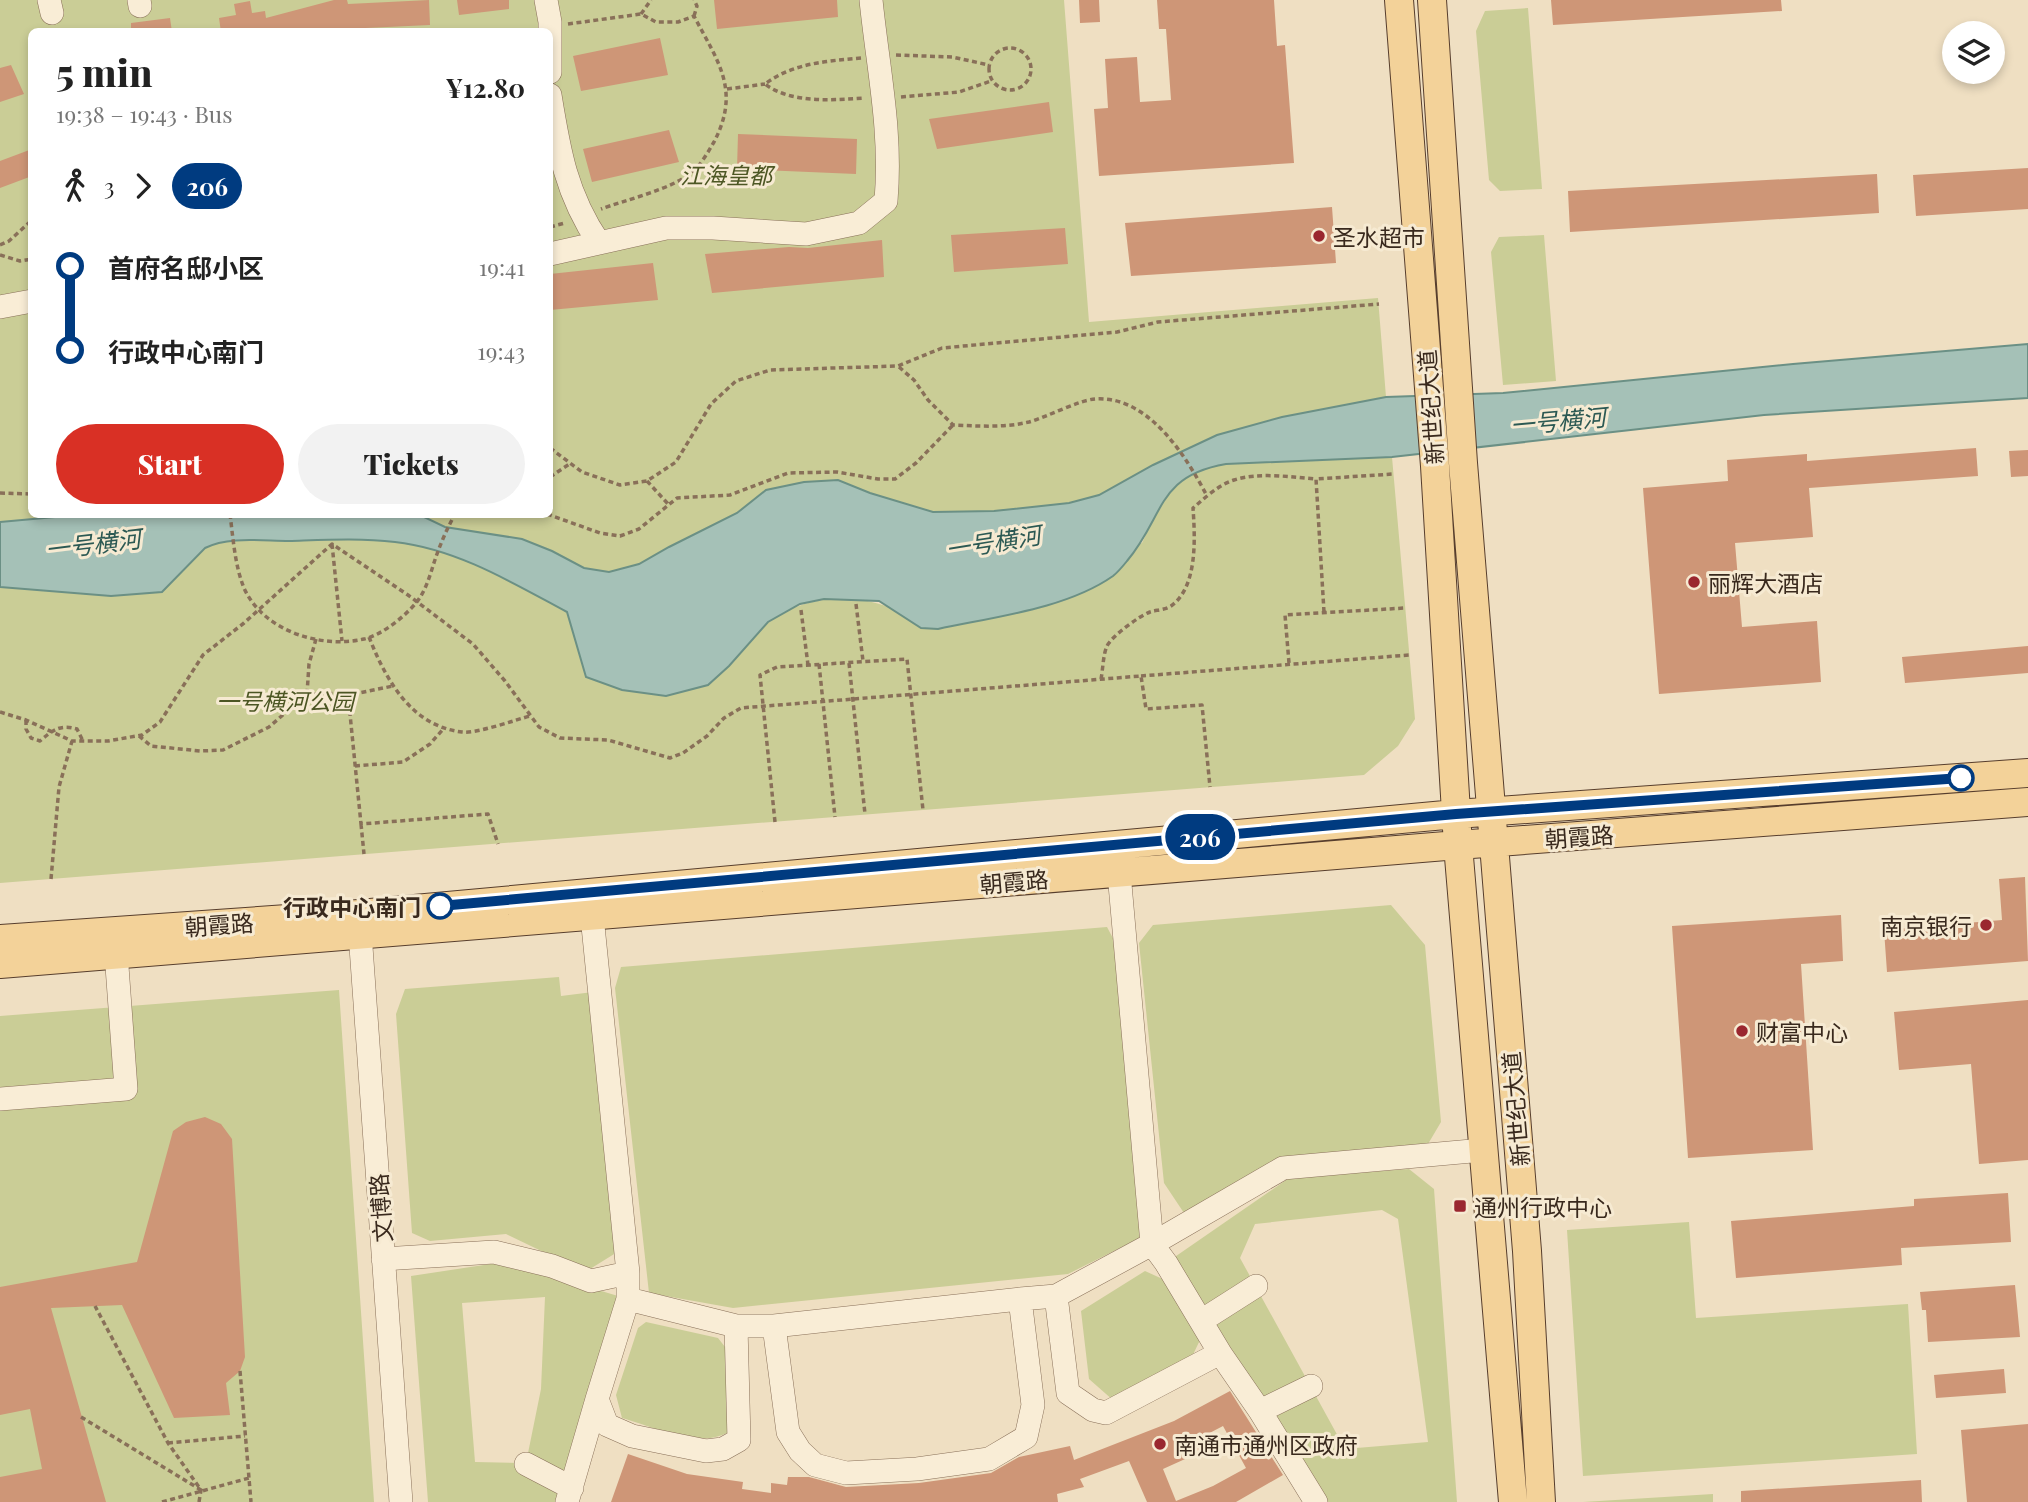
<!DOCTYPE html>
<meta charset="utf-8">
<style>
body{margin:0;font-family:"Playfair Display","Noto Sans SC",serif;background:#f2f2f2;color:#222;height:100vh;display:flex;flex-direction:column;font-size:26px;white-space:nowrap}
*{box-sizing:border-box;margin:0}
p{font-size:23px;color:#767676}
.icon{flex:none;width:38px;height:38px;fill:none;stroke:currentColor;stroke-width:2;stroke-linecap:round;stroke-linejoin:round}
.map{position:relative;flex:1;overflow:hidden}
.drawer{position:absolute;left:28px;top:28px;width:525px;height:490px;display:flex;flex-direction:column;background:#fff;border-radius:10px;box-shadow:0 4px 10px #0003}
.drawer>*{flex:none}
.badge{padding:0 14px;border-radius:23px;font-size:24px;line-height:46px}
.fabs{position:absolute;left:1942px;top:21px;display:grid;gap:14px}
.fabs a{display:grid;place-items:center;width:63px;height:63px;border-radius:50%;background:#fff;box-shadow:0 4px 10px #0003;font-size:35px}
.map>.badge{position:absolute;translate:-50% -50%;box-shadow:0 0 0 4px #fff}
.legs{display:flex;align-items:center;gap:10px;height:77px;padding:0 28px;font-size:23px}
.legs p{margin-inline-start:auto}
.overview{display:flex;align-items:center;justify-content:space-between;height:119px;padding:0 28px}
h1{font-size:38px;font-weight:800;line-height:52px}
.button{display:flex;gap:14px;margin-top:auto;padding:14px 28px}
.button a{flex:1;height:80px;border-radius:42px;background:#d93025;color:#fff;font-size:28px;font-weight:800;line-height:80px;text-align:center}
.button a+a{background:#f2f2f2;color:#222}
ul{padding:0 28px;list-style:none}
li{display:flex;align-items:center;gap:24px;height:84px;font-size:26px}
li i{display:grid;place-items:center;width:10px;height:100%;margin:0 9px;background:currentColor}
li i::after{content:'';width:18px;height:18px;margin:-9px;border:5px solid;border-radius:50%;background:#fff}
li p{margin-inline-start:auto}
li:first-child i{background:linear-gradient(#0000 50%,currentColor 0)}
li:last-child i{background:linear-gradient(currentColor 50%,#0000 0)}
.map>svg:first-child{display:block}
.green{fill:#cacd96;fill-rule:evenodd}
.water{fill:#a5c1b7;stroke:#6b9085;stroke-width:2}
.building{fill:#ce9677;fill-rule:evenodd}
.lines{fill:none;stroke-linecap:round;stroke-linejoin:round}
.minor-casing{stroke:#897059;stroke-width:24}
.major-casing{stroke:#573e2d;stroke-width:30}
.path{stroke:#897059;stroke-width:3.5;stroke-dasharray:5 3.5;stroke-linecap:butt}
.minor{stroke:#f9edd6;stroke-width:23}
.major{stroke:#f3d299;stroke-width:28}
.line-1-casing{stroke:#fff;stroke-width:16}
.line-1{stroke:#003b80;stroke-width:10}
.poi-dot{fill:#9a272f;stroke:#f6ead2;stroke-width:2.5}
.stop-1-dot{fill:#fff;stroke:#003b80;stroke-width:3.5}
.labels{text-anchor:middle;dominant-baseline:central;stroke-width:6;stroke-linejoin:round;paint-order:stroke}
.park-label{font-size:23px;font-style:italic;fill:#4c5623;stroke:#f6ead2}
.poi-label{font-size:23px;fill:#39291d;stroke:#f6ead2;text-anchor:start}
.street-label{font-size:23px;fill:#39291d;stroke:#f6ead2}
.stop-label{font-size:23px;font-weight:bold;fill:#39291d;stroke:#f6ead2;text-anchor:end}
.water-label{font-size:24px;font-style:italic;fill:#2c5953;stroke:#f6ead2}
</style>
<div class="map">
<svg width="2028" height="1502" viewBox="0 0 2028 1502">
<rect width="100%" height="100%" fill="#efdfc2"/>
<path class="green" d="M0,0H1064L1089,322L1378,298L1386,397L1282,417L1174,455L1099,495L1069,503L994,511L933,512L870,493L838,480L766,490L737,513L669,547L639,564L609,572L584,568L552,551L445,527L420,515L550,514V32H32V514L88,515L0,522Z
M1528,8L1542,189L1500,191L1489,180L1476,31L1485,11Z
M1544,235L1556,381L1503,385L1491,252L1499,237Z
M1392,457L1415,719L1398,746L1364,775L0,883V587L111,596L161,592L205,548C228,536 263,541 289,541C325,540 360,538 395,542C457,549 513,583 567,612L586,677L729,666C741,652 754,633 768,622C804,595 858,591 897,611L1142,543C1164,498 1172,473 1226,464Z
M1391,905L1425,945L1441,1122L1428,1144L1280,1157L1184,1213L1164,1183L1139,943L1153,925Z
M1107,927L1116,944L1144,1236L1068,1274L733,1308L649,1293L615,988L621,967Z
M559,977L561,996L593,992L619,1251L590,1269L558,1259L506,1234L430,1241L412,1233L396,1014L405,989Z
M339,990L374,1502H0V1016Z
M1409,1169L1434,1189L1457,1502H1315L1166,1263L1289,1178ZM1382,1210L1398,1219L1428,1442L1345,1449L1240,1258L1255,1224Z
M1689,1222L1696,1318L1908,1304L1917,1454L1583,1476L1567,1230Z
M497,1263L548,1275L628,1299L567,1502H428L411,1276ZM545,1297L541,1389L526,1463L475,1462L462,1303Z
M1145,1271L1167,1281L1200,1340L1189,1363L1114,1401L1089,1379L1081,1311Z
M646,1322L718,1338L729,1352L733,1429C703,1452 655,1427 622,1418L616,1395L638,1328Z
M1713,1494V1502H1583Z"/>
<path class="water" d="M2028,344V398L1764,415L1392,457L1226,464C1156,476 1165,516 1127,561C1123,566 1118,572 1113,576C1066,609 993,617 938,629L921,628L879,601L824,599L800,604L768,622L729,666L708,685L666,696L622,690L586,677L567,612C513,583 457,549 395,542C360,538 324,540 289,541C263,541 228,536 205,548L162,592L111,596L0,587V522L88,514L420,515L445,527L522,539L552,551L584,568L609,572L639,564L669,547L737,513L766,490L804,482L838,480L870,493L933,512L994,511L1069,503L1099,495L1153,465L1217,435L1282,417L1386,397L1503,393L1793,364Z"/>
<path class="building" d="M334,0H347L348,4L429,0L430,25L344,29L345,32H221L219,18L236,15L234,4L250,1L252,13L265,11L266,18Z
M457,0H509V9L459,15Z
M714,0H837L838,17L717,29Z
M1079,0H1099L1100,22L1080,23Z
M1157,0H1274L1277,46L1285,45L1294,163L1099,176L1094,109L1108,108L1105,59L1137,57L1140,102L1171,100L1166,29H1159Z
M1551,0H1781L1782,11L1553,25Z
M170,18L172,32H131V23Z
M660,38L668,75L581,91L573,56Z
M11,65L24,94L0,102V68Z
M1049,102L1053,132L937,149L929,119Z
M669,130L679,162L592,182L583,149Z
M738,134L857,139L856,174L737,169Z
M32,149V176L0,188V161Z
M2028,168V209L1916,216L1913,175Z
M1877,174L1879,213L1570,232L1568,191Z
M1332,207L1336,263L1131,276L1125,223Z
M1065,228L1068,264L954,272L951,235Z
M882,240L884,277L712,293L705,254L789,247L808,248Z
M653,263L658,300L550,310V274Z
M1976,448L1978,476L1809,488L1813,537L1735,543L1742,627L1817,621L1821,682L1659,694L1643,488L1728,481L1727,460L1807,454V461Z
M2028,450V476L2011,477L2009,451Z
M2028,646V673L1905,683L1902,657Z
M2025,877L2028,961L1887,972L1884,930L2002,920L1999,879Z
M1841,915L1843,961L1801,964L1813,1150L1688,1158L1672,926Z
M2028,1000V1160L1979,1164L1971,1064L1899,1070L1894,1012Z
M205,1117L221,1124L232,1139L245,1357L240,1371L226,1383L230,1415L174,1418L122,1305L51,1308L106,1502H0V1477L42,1469L30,1409L0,1415V1287L137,1262L173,1131L186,1122Z
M2008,1193L2011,1242L1901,1248L1902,1265L1736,1278L1731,1221L1914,1206V1199Z
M2015,1285L2020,1337L1928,1342L1926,1310H1922L1920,1292Z
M2004,1369L2006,1393L1936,1398L1934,1375Z
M1230,1391L1283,1475L1236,1502H1147L1129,1461L1080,1479L1084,1487L1057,1494L1058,1502H611L628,1454L687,1474L743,1482L742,1489L771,1493V1483L787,1485L788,1477H809L846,1487L919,1483L991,1473L1019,1457L1070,1446L1074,1460L1174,1421ZM1223,1426L1246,1468L1213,1486L1176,1501L1163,1469L1205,1450L1200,1438Z
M2028,1424V1502H1967L1961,1430Z
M1921,1480L1922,1502H1741V1491Z"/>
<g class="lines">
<g class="minor-casing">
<path id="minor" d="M49,0L52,13
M139,0L140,6
M546,0L550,22V72
M550,95C559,151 566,194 599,243
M550,254L666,228H713L806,234L859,223L886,201C892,131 878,69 871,0
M0,307L32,301
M592,916L628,1273V1299L736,1326H774L788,1432L800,1451L815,1465L846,1473L917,1469L989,1459L1026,1437L1033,1405L1020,1299L1056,1296L1152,1244L1119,873
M359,919L401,1502
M0,1099L126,1089L115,939
M383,1259L494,1252L552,1266L591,1281L628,1273
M1056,1296L1068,1393L1093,1410L1106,1413L1220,1353L1166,1263L1152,1244L1283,1168L1483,1150
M628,1299L597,1399L607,1425L632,1436L706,1451L723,1449L739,1440L736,1326
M1201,1321L1256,1286
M774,1326L1020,1299
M1220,1353L1260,1411L1316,1502
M1260,1411L1311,1386
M526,1464L572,1488
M567,1502L597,1399"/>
</g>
<g class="major-casing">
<path id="major" d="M1399,0L1435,466L1458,845L1513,1502
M1432,0L1463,463L1527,1251L1541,1502
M0,939L359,914L1456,814L2028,773
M0,964L1458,845L2028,802"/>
</g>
<path class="path" d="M641,14L651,0
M694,16L697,6L694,0
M568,24L641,14L656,22H678L694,16C718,62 741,90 714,142C708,152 701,165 692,172C673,189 625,200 601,209
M523,32L533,31
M989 69a21 21 0 1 1 42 0a21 21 0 1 1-42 0Z
M896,55L952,57L989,65
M861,58C827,61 793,63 765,84C791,104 834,100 865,98
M727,89L765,84
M901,97L959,92L991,81
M550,227L565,223
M0,245L9,241L32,220
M0,255L20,261L32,259
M899,367L914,380L928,400L953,425C978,426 1004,428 1029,422C1047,417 1079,400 1095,399C1148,395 1186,456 1207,496
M550,448L582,472L620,485L647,481L676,462L711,404L736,381L770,370L898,366L942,348L1117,332L1158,322L1379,304
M550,477L571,463
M647,481L669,505
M0,493L32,494
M230,514C233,538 235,566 244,588C263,631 321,649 364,639C382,635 404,617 416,603C428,588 431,570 437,554C442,540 448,527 455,514
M547,514L600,533L620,536L639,529L677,498L730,495L788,473L837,472L878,479H895L916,463L953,425
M332,544L342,641
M856,604L863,661
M801,610L808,665
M1324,612L1316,479L1393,474
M369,637C386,680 411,726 462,732C476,734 515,720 530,716
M316,639L309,664L307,694L359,693L393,686
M849,663L865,814
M1289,663L1285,615L1405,608
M819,664L835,817
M1141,676L1409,655
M1101,679C1103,669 1103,655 1107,646C1112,636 1139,616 1150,612C1156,610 1165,610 1171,606C1198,587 1195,537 1193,508C1205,498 1218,485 1234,480C1258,472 1292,477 1316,479
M348,694L361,824L488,814L498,844
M0,712L26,720L72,741H108L142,735L160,722L203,655L244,623L332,544L408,595L473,644L505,681L539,727L560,738L608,740L670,758L683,753L707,736L724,718L741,708L1141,676L1146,709L1202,705L1210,787
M26,720V729L31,738L40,741C53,730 60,724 77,729L83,741
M139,736L151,746L200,751L223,750L269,727L307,694
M355,766L403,762L430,744L445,727
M775,822L760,675L777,667L907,659L923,810
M361,824L364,854
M51,879L59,787L72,741
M240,1371L251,1502
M81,1417L201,1490L168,1443L95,1306
M168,1443L245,1436
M162,1502L249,1478
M199,1502L201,1490"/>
<use href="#minor" class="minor"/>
<use href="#major" class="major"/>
</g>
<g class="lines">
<g class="line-1-casing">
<path id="line-1" d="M440,906L1456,814L1961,778"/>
</g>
<use href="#line-1" class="line-1"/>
</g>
<g class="poi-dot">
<circle cx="1319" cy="236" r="7"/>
<circle cx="1694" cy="582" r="7"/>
<circle cx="1986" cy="925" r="7"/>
<circle cx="1742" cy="1031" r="7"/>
<rect x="1453" y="1199" width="14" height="14" rx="3.5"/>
<circle cx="1160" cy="1444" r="7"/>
</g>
<g class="stop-1-dot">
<circle cx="1961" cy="778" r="12"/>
<circle cx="440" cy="906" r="12"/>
</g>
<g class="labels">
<g class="park-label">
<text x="726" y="174">江海皇都</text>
<text x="285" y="700">一号横河公园</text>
</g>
<g class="poi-label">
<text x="1333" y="236">圣水超市</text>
<text x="1708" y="582">丽辉大酒店</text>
<text x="1972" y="925" text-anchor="end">南京银行</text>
<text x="1756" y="1031">财富中心</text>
<text x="1474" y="1206">通州行政中心</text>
<text x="1174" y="1444">南通市通州区政府</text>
</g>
<g class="street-label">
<text transform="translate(1430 407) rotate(-94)">新世纪大道</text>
<text transform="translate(1579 836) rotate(-4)">朝霞路</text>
<text transform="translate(1014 881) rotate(-5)">朝霞路</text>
<text transform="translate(219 924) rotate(-4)">朝霞路</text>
<text transform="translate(1515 1109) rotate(-95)">新世纪大道</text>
<text transform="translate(380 1208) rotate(-94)">文博路</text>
</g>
<g class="stop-label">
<text x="421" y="906">行政中心南门</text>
</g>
<g class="water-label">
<text transform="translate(1558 420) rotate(-5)">一号横河</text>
<text transform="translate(993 541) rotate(-9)">一号横河</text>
<text transform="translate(93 543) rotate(-7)">一号横河</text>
</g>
</g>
</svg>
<div class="fabs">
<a><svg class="icon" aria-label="layers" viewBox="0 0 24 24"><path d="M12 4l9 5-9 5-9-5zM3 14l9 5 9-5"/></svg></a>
</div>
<b class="badge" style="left:1200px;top:837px;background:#003b80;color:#fff">206</b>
<section class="drawer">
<div class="overview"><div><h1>5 min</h1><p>19:38 – 19:43 · Bus</p></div><b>¥12.80</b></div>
<div class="legs"><svg class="icon" aria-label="walk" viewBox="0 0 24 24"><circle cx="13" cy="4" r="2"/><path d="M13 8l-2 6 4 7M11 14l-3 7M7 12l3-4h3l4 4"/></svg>3<svg class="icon" aria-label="forward" viewBox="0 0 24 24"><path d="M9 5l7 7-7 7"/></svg><b class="badge" style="background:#003b80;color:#fff">206</b></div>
<ul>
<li><i style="color:#003b80"></i><b>首府名邸小区</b><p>19:41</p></li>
<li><i style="color:#003b80"></i><b>行政中心南门</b><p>19:43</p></li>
</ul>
<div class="button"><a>Start</a><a>Tickets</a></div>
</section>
</div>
